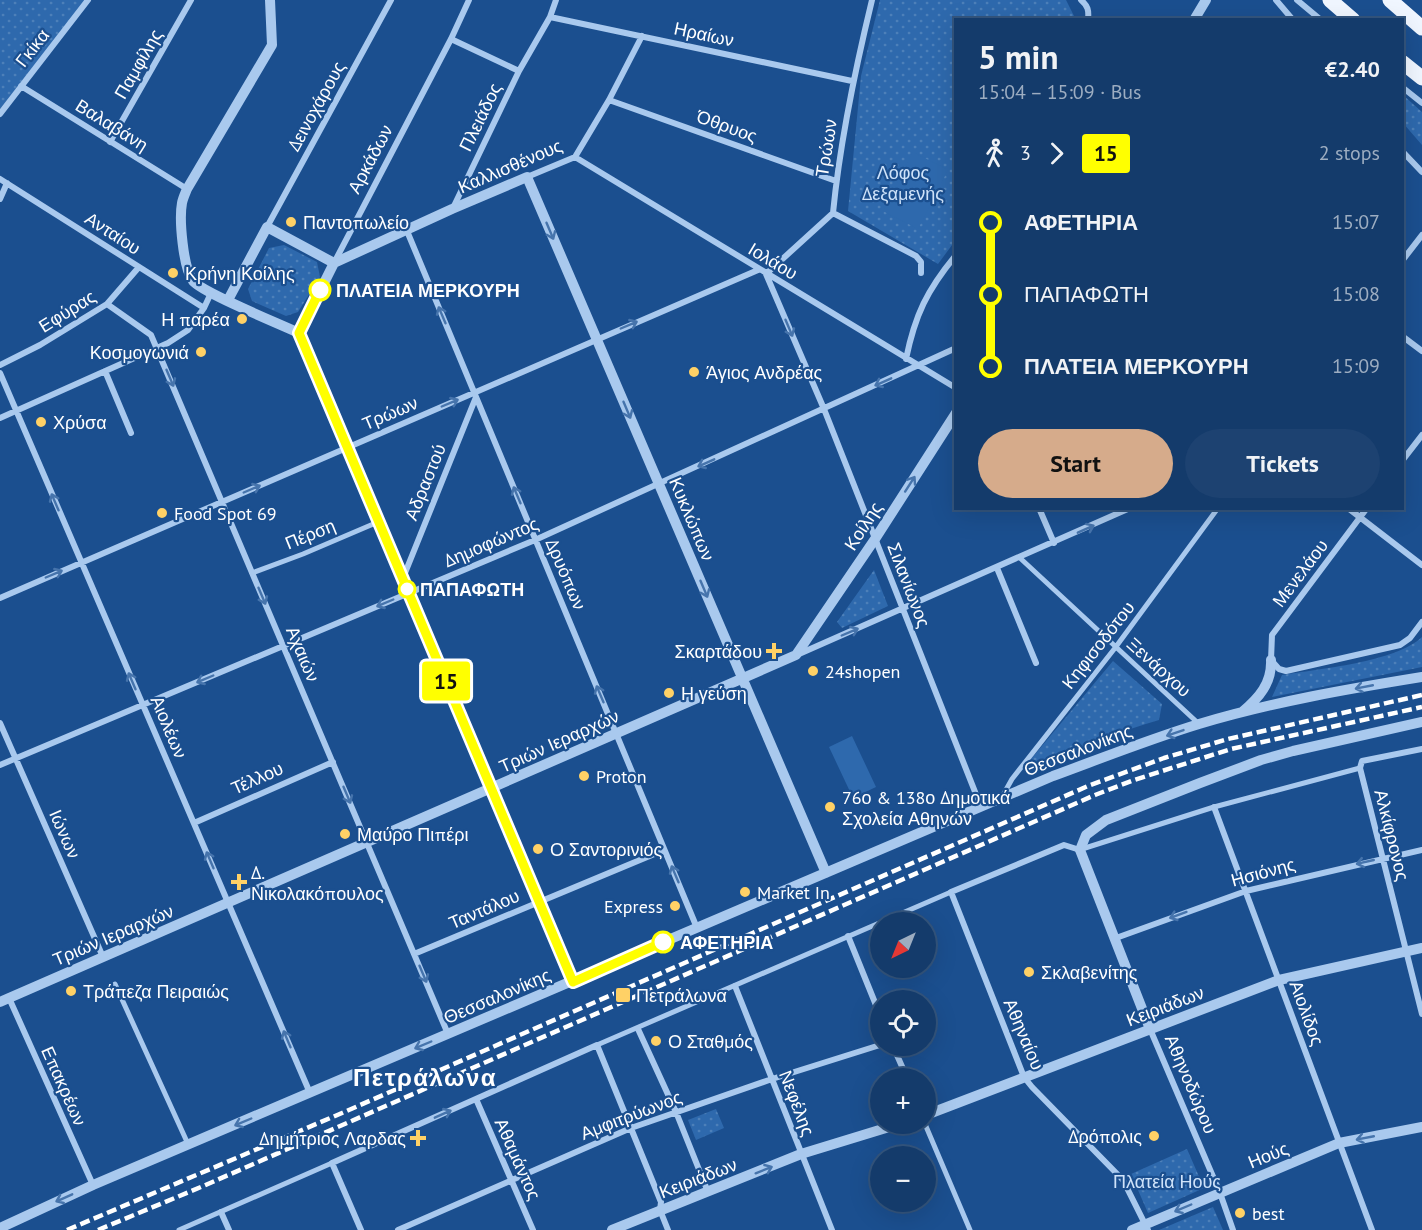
<!DOCTYPE html>
<meta charset="utf-8">
<style>
body{margin:0;font-family:"PT Sans",sans-serif;background:#1d4271;color:#f1f3f6;height:100vh;display:flex;flex-direction:column;font-size:22px;white-space:nowrap}
*{box-sizing:border-box;margin:0}
p{font-size:20px;color:#9dadc1}
.icon{flex:none;width:33px;height:33px;fill:none;stroke:currentColor;stroke-width:2;stroke-linecap:round;stroke-linejoin:round}
.map{position:relative;flex:1;overflow:hidden}
.side{position:absolute;left:954px;top:18px;width:450px;height:492px;display:flex;flex-direction:column;background:#143b6b;border-radius:0px;box-shadow:0 6px 24px #0002,0 0 0 2px #33557e}
.side>*{flex:none}
.badge{padding:0 12px;border-radius:4px;font-size:21px;line-height:39px}
.needle{width:39px;rotate:223deg}
.fabs{position:absolute;left:870px;top:912px;display:grid;gap:12px}
.fabs a{display:grid;place-items:center;width:66px;height:66px;border-radius:50%;background:#143b6b;box-shadow:0 6px 24px #0002,0 0 0 2px #33557e;font-size:30px}
.map>.badge{position:absolute;translate:-50% -50%;box-shadow:0 0 0 3px #fff}
.legs{display:flex;align-items:center;gap:9px;height:66px;padding:0 24px;font-size:20px}
.legs p{margin-inline-start:auto}
.headline{display:flex;align-items:center;justify-content:space-between;height:102px;padding:0 24px}
h1{font-size:33px;font-weight:700;line-height:45px}
.cta{display:flex;gap:12px;margin-top:auto;padding:12px 24px}
.cta a{flex:1;height:69px;border-radius:36px;background:#d6ab8b;color:#111;font-size:24px;font-weight:700;line-height:69px;text-align:center}
.cta a+a{background:#1d4271;color:#f1f3f6}
ul{padding:0 24px;list-style:none}
li{display:flex;align-items:center;gap:21px;height:72px;font-size:22px}
li i{display:grid;place-items:center;width:9px;height:100%;margin:0 8px;background:currentColor}
li i::after{content:'';width:15px;height:15px;margin:-8px;border:4px solid;border-radius:50%;background:#143b6b}
li p{margin-inline-start:auto}
li:first-child i{background:linear-gradient(#0000 50%,currentColor 0)}
li:last-child i{background:linear-gradient(currentColor 50%,#0000 0)}
.map>svg:first-child{display:block}
.green{fill:url(#green-dots)}
.pitch{fill:#2e69ad}
.lines{fill:none;stroke-linecap:round;stroke-linejoin:round}
.pedestrian{stroke:#a9c9ee;stroke-width:5}
.minor{stroke:#a9c9ee;stroke-width:6}
.tertiary{stroke:#a9c9ee;stroke-width:10}
.primary{stroke:#f0f6ff;stroke-width:15}
.rail{stroke:#fff;stroke-width:4.5;stroke-dasharray:10 4.5;stroke-linecap:butt}
.oneway{stroke:#4674ac}
.line-1-casing{stroke:#fff;stroke-width:14}
.line-1{stroke:#ff0;stroke-width:9}
.poi-dot{fill:#ffd166;stroke:#1b4f8f;stroke-width:2}
.stop-1-dot{fill:#fff;stroke:#ff0;stroke-width:3}
.labels{text-anchor:middle;dominant-baseline:central;stroke-width:4.5;stroke-linejoin:round;paint-order:stroke}
.street-label{font-size:18px;fill:#fff;stroke:#1b4f8f}
.park-label{font-size:18px;fill:#cfe3fa;stroke:#1b4f8f}
.poi-label{font-size:18px;fill:#fff;stroke:#1b4f8f;text-anchor:start}
.stop-label{font-size:18px;font-weight:bold;fill:#fff;stroke:#1b4f8f;text-anchor:start}
.district-label{font-size:24px;font-weight:bold;letter-spacing:1.5px;fill:#fff;stroke:#1b4f8f}
</style>
<div class="map">
<svg width="1422" height="1230" viewBox="0 0 1422 1230">
<defs>
<pattern id="green-dots" width="8" height="8" patternUnits="userSpaceOnUse" patternTransform="scale(1.5)"><rect width="8" height="8" fill="#2e69ad"/><path d="M2 2h.1M6 6h.1" fill="none" stroke="#4d80b9" stroke-width="1.8" stroke-linecap="round"/></pattern>
</defs>
<rect width="100%" height="100%" fill="#1b4f8f"/>
<path class="green" d="M0,0H86L0,109Z
M880,0H1066L1075,18L956,20L955,241L938,264L848,211L861,76Z
M1403,95L1422,112V145L1403,123Z
M284,245L317,262L320,277L298,312L286,316L252,301L248,289L269,248Z
M874,570L888,606L842,628L837,622Z
M1422,637V667L1272,697L1282,675C1318,669 1396,662 1422,637Z
M1113,661L1162,704L1159,720C1118,732 1081,747 1044,769L1031,759Z
M716,1109L724,1128L696,1140L688,1120Z
M1187,1149L1204,1188L1148,1213L1131,1174Z
M1213,1207L1223,1230H1159Z"/>
<path class="pitch" d="M913,152L948,170L918,229L883,211Z
M852,736L876,787L853,798L829,747Z"/>
<g class="lines">
<path class="pedestrian" d="M1020,558L1199,724
M252,573L303,554L378,522
M1002,797L1012,779L1115,648L1218,508
M1082,849L1214,807L1360,768
M115,984L188,1144
M597,1045L951,892
M925,1124L970,1230
M179,1230L332,1163"/>
<path class="minor" d="M1081,0C1088,6 1089,10 1088,20
M1276,0L1293,20
M1297,0L1321,20
M550,17L852,81
M451,39L519,71
M21,86L187,189
M1402,87L1422,103
M609,100L836,181
M0,114L88,0
M110,142L191,0
M1402,151L1422,172
M575,157L956,388
M527,177L575,157L609,100L642,36
M0,179L204,308
M0,199L7,183
M453,208L519,71L550,17L556,0
M833,213L916,256L921,262V273
M267,227L391,0
M407,231L697,928
M1402,261L1422,235
M334,263L451,39L469,0
M766,274L824,409L981,807
M766,274L833,213C840,141 855,70 872,0
M107,304L151,335L448,1034
M1402,336L1422,351
M906,359C915,315 927,290 956,255
M0,365L40,345L107,304L139,267
M105,371L131,433
M0,373L310,1093
M0,418L168,343L188,330L204,308L211,293
M1402,461L1422,435
M1039,508L1054,543
M1348,508L1422,565
M1367,508L1272,635L1271,660L1279,669L1286,671L1400,645L1410,638L1422,622
M997,568L1036,663
M403,578L476,397
M0,598L758,270
M799,654L1130,508
M0,723L103,957
M1422,749L1362,761L1360,768L1422,1014
M0,765L535,540L956,348
M1214,807L1372,1230
M194,823L333,762
M1080,850L1064,845L951,892L1024,1077L1032,1087L1123,1180L1148,1230
M848,936L880,1015
M1116,938L1246,891L1422,850
M414,954L664,850
M735,986L832,1230
M9,998L93,1185
M638,1029L676,1112L708,1192
M1150,1029L1220,1193L1233,1230
M893,1046L907,1078
M476,1099L533,1230
M221,1212L229,1230
M361,1230L332,1163L597,1045L661,1202L660,1210L668,1230
M398,1230L631,1128L772,1079L880,1045"/>
<path class="tertiary" d="M270,0L272,45L187,189C185,194 183,198 182,203C179,219 183,268 193,281C203,293 280,324 299,333
M1194,20L1206,0
M334,263L452,209L527,177L826,873
M228,300L267,227L334,263
M299,333L573,982
M299,333L334,263
M1242,712C1259,698 1272,683 1271,660
M0,1002L796,655L875,539L956,413
M1150,1029L1080,850L1086,835L1106,820L1200,783L1261,760L1293,751L1422,722
M926,1115L1279,980L1422,948
M0,1228L93,1185L1053,776C1102,758 1150,739 1199,724C1272,702 1348,689 1422,677
M612,1230L801,1154L899,1124
M1132,1230L1339,1143L1422,1127"/>
<path class="primary" d="M1330,0L1353,20
M1390,0L1422,28
M1402,62L1422,78"/>
<path class="rail" d="M67,1230L342,1113L1088,786L1164,758L1228,739L1422,695
M98,1230L201,1187L1095,795L1134,780L1231,749L1422,707"/>
</g>
<defs><path id="oneway-shaft" d="M-6 0H5M1.5-3L5.5 0L1.5 3" fill="none" stroke-width="1.6" stroke-linecap="round" stroke-linejoin="round" transform="scale(1.5)"/></defs>
<g class="oneway">
<use href="#oneway-shaft" transform="translate(550 231) rotate(67)"/>
<use href="#oneway-shaft" transform="translate(442 315) rotate(-113)"/>
<use href="#oneway-shaft" transform="translate(629 325) rotate(-23)"/>
<use href="#oneway-shaft" transform="translate(789 328) rotate(67)"/>
<use href="#oneway-shaft" transform="translate(170 378) rotate(67)"/>
<use href="#oneway-shaft" transform="translate(883 382) rotate(156)"/>
<use href="#oneway-shaft" transform="translate(450 403) rotate(-23)"/>
<use href="#oneway-shaft" transform="translate(627 410) rotate(67)"/>
<use href="#oneway-shaft" transform="translate(706 463) rotate(156)"/>
<use href="#oneway-shaft" transform="translate(910 484) rotate(-57)"/>
<use href="#oneway-shaft" transform="translate(252 489) rotate(-23)"/>
<use href="#oneway-shaft" transform="translate(517 495) rotate(-113)"/>
<use href="#oneway-shaft" transform="translate(55 502) rotate(-113)"/>
<use href="#oneway-shaft" transform="translate(1086 529) rotate(-24)"/>
<use href="#oneway-shaft" transform="translate(54 574) rotate(-23)"/>
<use href="#oneway-shaft" transform="translate(704 589) rotate(67)"/>
<use href="#oneway-shaft" transform="translate(262 596) rotate(67)"/>
<use href="#oneway-shaft" transform="translate(385 603) rotate(157)"/>
<use href="#oneway-shaft" transform="translate(850 632) rotate(-23)"/>
<use href="#oneway-shaft" transform="translate(205 679) rotate(157)"/>
<use href="#oneway-shaft" transform="translate(132 681) rotate(-113)"/>
<use href="#oneway-shaft" transform="translate(1364 687) rotate(169)"/>
<use href="#oneway-shaft" transform="translate(600 694) rotate(-113)"/>
<use href="#oneway-shaft" transform="translate(1175 733) rotate(161)"/>
<use href="#oneway-shaft" transform="translate(347 795) rotate(67)"/>
<use href="#oneway-shaft" transform="translate(210 860) rotate(-113)"/>
<use href="#oneway-shaft" transform="translate(1365 862) rotate(167)"/>
<use href="#oneway-shaft" transform="translate(675 874) rotate(-113)"/>
<use href="#oneway-shaft" transform="translate(1178 915) rotate(160)"/>
<use href="#oneway-shaft" transform="translate(423 974) rotate(67)"/>
<use href="#oneway-shaft" transform="translate(287 1039) rotate(-113)"/>
<use href="#oneway-shaft" transform="translate(423 1045) rotate(157)"/>
<use href="#oneway-shaft" transform="translate(443 1114) rotate(-24)"/>
<use href="#oneway-shaft" transform="translate(243 1122) rotate(157)"/>
<use href="#oneway-shaft" transform="translate(1365 1138) rotate(169)"/>
<use href="#oneway-shaft" transform="translate(764 1170) rotate(-22)"/>
<use href="#oneway-shaft" transform="translate(64 1198) rotate(156)"/>
<use href="#oneway-shaft" transform="translate(1183 1208) rotate(157)"/>
</g>
<g class="lines">
<g class="line-1-casing">
<path id="line-1" d="M320,290L299,333L573,982L663,942"/>
</g>
<use href="#line-1" class="line-1"/>
</g>
<g class="poi-dot">
<circle cx="291" cy="222" r="6"/>
<circle cx="173" cy="273" r="6"/>
<circle cx="242" cy="319" r="6"/>
<circle cx="201" cy="352" r="6"/>
<circle cx="694" cy="372" r="6"/>
<circle cx="41" cy="422" r="6"/>
<circle cx="162" cy="513" r="6"/>
<path d="M771 642h6v6h6v6h-6v6h-6v-6h-6v-6h6z"/>
<circle cx="813" cy="671" r="6"/>
<circle cx="669" cy="693" r="6"/>
<circle cx="584" cy="776" r="6"/>
<circle cx="830" cy="807" r="6"/>
<circle cx="345" cy="834" r="6"/>
<circle cx="538" cy="849" r="6"/>
<path d="M236 873h6v6h6v6h-6v6h-6v-6h-6v-6h6z"/>
<circle cx="745" cy="892" r="6"/>
<circle cx="675" cy="906" r="6"/>
<circle cx="1029" cy="972" r="6"/>
<circle cx="71" cy="991" r="6"/>
<rect x="615" y="987" width="16" height="16" rx="3"/>
<circle cx="656" cy="1041" r="6"/>
<circle cx="1154" cy="1136" r="6"/>
<path d="M415 1129h6v6h6v6h-6v6h-6v-6h-6v-6h6z"/>
<circle cx="1240" cy="1213" r="6"/>
</g>
<g class="stop-1-dot">
<circle cx="320" cy="290" r="10"/>
<circle cx="407" cy="589" r="8"/>
<circle cx="663" cy="942" r="10"/>
</g>
<g class="labels">
<g class="street-label">
<text transform="translate(704 34) rotate(12)">Ηραίων</text>
<text transform="translate(32 48) rotate(-52)">Γκίκα</text>
<text transform="translate(138 64) rotate(-60)">Παμφίλης</text>
<text transform="translate(316 106) rotate(-61)">Δεινοχάρους</text>
<text transform="translate(480 117) rotate(-64)">Πλειάδος</text>
<text transform="translate(112 125) rotate(32)">Βαλαβάνη</text>
<text transform="translate(727 126) rotate(20)">Όθρυος</text>
<text transform="translate(826 148) rotate(-81)">Τρώων</text>
<text transform="translate(370 159) rotate(-62)">Αρκάδων</text>
<text transform="translate(510 166) rotate(-23)">Καλλισθένους</text>
<text transform="translate(113 233) rotate(33)">Ανταίου</text>
<text transform="translate(773 261) rotate(31)">Ιολάου</text>
<text transform="translate(67 311) rotate(-32)">Εφύρας</text>
<text transform="translate(390 413) rotate(-23)">Τρώων</text>
<text transform="translate(425 482) rotate(-68)">Αδραστού</text>
<text transform="translate(692 519) rotate(67)">Κυκλώπων</text>
<text transform="translate(863 526) rotate(-57)">Κοίλης</text>
<text transform="translate(310 534) rotate(-22)">Πέρση</text>
<text transform="translate(491 542) rotate(-23)">Δημοφώντος</text>
<text transform="translate(1300 573) rotate(-53)">Μενελάου</text>
<text transform="translate(566 574) rotate(67)">Δρυόπων</text>
<text transform="translate(909 585) rotate(69)">Σιλανίωνος</text>
<text transform="translate(1098 645) rotate(-52)">Κηφισοδότου</text>
<text transform="translate(303 654) rotate(67)">Αχαιών</text>
<text transform="translate(1159 667) rotate(42)">Ξενάρχου</text>
<text transform="translate(169 727) rotate(67)">Αιολέων</text>
<text transform="translate(559 741) rotate(-24)">Τριών Ιεραρχών</text>
<text transform="translate(1078 750) rotate(-21)">Θεσσαλονίκης</text>
<text transform="translate(257 778) rotate(-24)">Τέλλου</text>
<text transform="translate(65 834) rotate(66)">Ιώνων</text>
<text transform="translate(1392 835) rotate(76)">Αλκίφρονος</text>
<text transform="translate(1263 872) rotate(-15)">Ησιόνης</text>
<text transform="translate(484 909) rotate(-23)">Ταντάλου</text>
<text transform="translate(113 935) rotate(-23)">Τριών Ιεραρχών</text>
<text transform="translate(497 996) rotate(-23)">Θεσσαλονίκης</text>
<text transform="translate(1165 1006) rotate(-21)">Κειριάδων</text>
<text transform="translate(1307 1013) rotate(70)">Αιολίδος</text>
<text transform="translate(1024 1034) rotate(67)">Αθηναίου</text>
<text transform="translate(1191 1084) rotate(67)">Αθηνοδώρου</text>
<text transform="translate(64 1086) rotate(66)">Επακρέων</text>
<text transform="translate(797 1103) rotate(69)">Νεφέλης</text>
<text transform="translate(631 1115) rotate(-21)">Αμφιτρύωνος</text>
<text transform="translate(1268 1155) rotate(-22)">Ηούς</text>
<text transform="translate(518 1159) rotate(66)">Αθαμάντος</text>
<text transform="translate(698 1178) rotate(-21)">Κειριάδων</text>
</g>
<g class="park-label">
<text x="903" y="172">Λόφος<tspan x="903" dy="21">Δεξαμενής</tspan></text>
<text x="1167" y="1181">Πλατεία Ηούς</text>
</g>
<g class="poi-label">
<text x="303" y="222">Παντοπωλείο</text>
<text x="185" y="273">Κρήνη Κοίλης</text>
<text x="230" y="319" text-anchor="end">Η παρέα</text>
<text x="189" y="352" text-anchor="end">Κοσμογωνιά</text>
<text x="706" y="372">Άγιος Ανδρέας</text>
<text x="53" y="422">Χρύσα</text>
<text x="174" y="513">Food Spot 69</text>
<text x="762" y="651" text-anchor="end">Σκαρτάδου</text>
<text x="825" y="671">24shopen</text>
<text x="681" y="693">Η γεύση</text>
<text x="596" y="776">Proton</text>
<text x="842" y="797">76ο &amp; 138ο Δημοτικά<tspan x="842" dy="21">Σχολεία Αθηνών</tspan></text>
<text x="357" y="834">Μαύρο Πιπέρι</text>
<text x="550" y="849">Ο Σαντορινιός</text>
<text x="251" y="872">Δ.<tspan x="251" dy="21">Νικολακόπουλος</tspan></text>
<text x="757" y="892">Market In</text>
<text x="663" y="906" text-anchor="end">Express</text>
<text x="1041" y="972">Σκλαβενίτης</text>
<text x="83" y="991">Τράπεζα Πειραιώς</text>
<text x="636" y="995">Πετράλωνα</text>
<text x="668" y="1041">Ο Σταθμός</text>
<text x="1142" y="1136" text-anchor="end">Δρόπολις</text>
<text x="406" y="1138" text-anchor="end">Δημήτριος Λαρδας</text>
<text x="1252" y="1213">best</text>
</g>
<g class="stop-label">
<text x="336" y="290">ΠΛΑΤΕΙΑ ΜΕΡΚΟΥΡΗ</text>
<text x="420" y="589">ΠΑΠΑΦΩΤΗ</text>
<text x="680" y="942">ΑΦΕΤΗΡΙΑ</text>
</g>
<g class="district-label">
<text x="425" y="1077">Πετράλωνα</text>
</g>
</g>
</svg>
<div class="fabs">
<a><svg class="needle" viewBox="-14 -14 28 28"><path d="M0-13l5 13h-10z" fill="#e53935"/><path d="M0 13l5-13h-10z" fill="#9dadc1"/></svg></a>
<a><svg class="icon" aria-label="locate" viewBox="0 0 24 24"><circle cx="12" cy="12" r="6"/><path d="M12 2v4M12 18v4M2 12h4M18 12h4"/></svg></a>
<a>+</a>
<a>−</a>
</div>
<b class="badge" style="left:446px;top:681px;background:#ff0;color:#111">15</b>
<section class="side">
<div class="headline"><div><h1>5 min</h1><p>15:04 – 15:09 · Bus</p></div><b>€2.40</b></div>
<div class="legs"><svg class="icon" aria-label="walk" viewBox="0 0 24 24"><circle cx="13" cy="4" r="2"/><path d="M13 8l-2 6 4 7M11 14l-3 7M7 12l3-4h3l4 4"/></svg>3<svg class="icon" aria-label="forward" viewBox="0 0 24 24"><path d="M9 5l7 7-7 7"/></svg><b class="badge" style="background:#ff0;color:#111">15</b><p>2 stops</p></div>
<ul>
<li><i style="color:#ff0"></i><b>ΑΦΕΤΗΡΙΑ</b><p>15:07</p></li>
<li><i style="color:#ff0"></i><span>ΠΑΠΑΦΩΤΗ</span><p>15:08</p></li>
<li><i style="color:#ff0"></i><b>ΠΛΑΤΕΙΑ ΜΕΡΚΟΥΡΗ</b><p>15:09</p></li>
</ul>
<div class="cta"><a>Start</a><a>Tickets</a></div>
</section>
</div>
